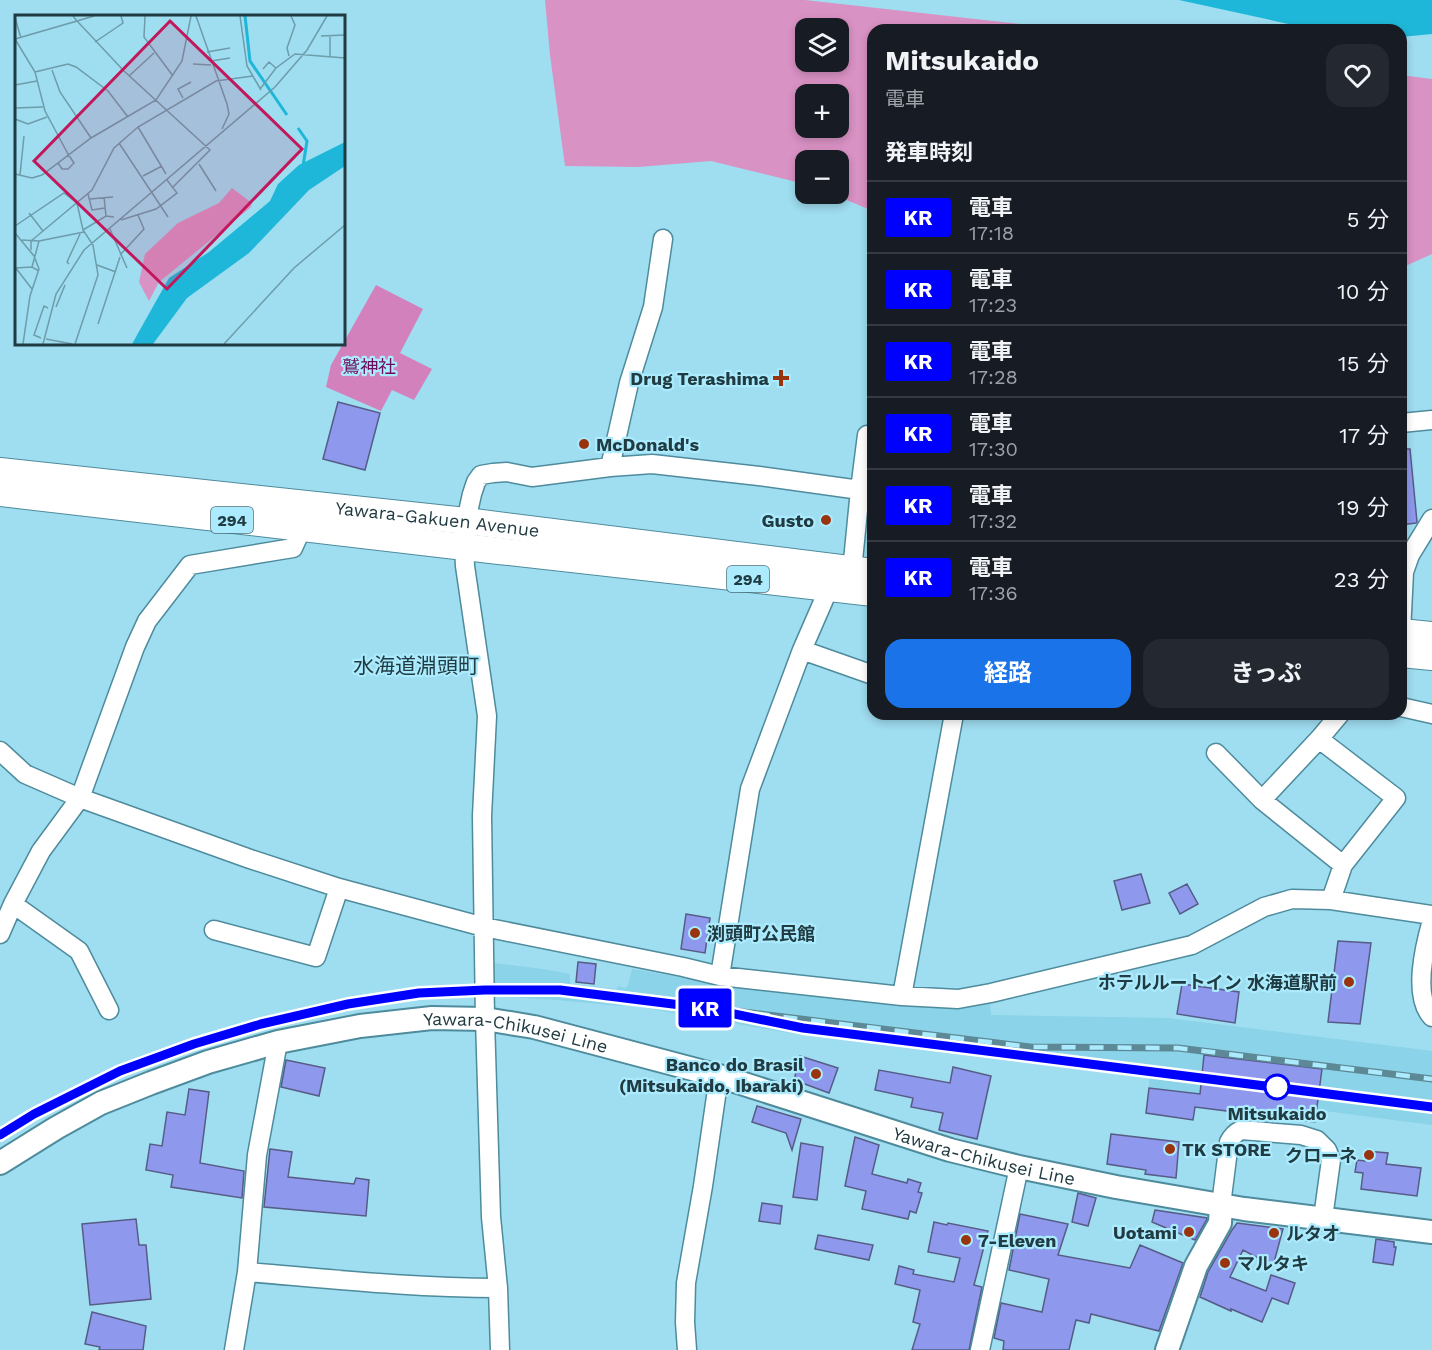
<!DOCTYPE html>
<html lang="ja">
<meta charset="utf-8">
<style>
body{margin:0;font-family:"Work Sans","Noto Sans JP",sans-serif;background:#242831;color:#f1f3f6;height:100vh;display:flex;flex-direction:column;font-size:22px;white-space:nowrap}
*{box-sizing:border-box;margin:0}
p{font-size:20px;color:#9ea1a6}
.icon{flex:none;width:33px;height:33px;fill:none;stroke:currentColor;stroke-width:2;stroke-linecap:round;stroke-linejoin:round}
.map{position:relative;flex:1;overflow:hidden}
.sheet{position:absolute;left:867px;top:24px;width:540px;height:696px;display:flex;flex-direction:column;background:#171b24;border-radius:18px;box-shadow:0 3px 9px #0003}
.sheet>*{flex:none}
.badge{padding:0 12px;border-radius:4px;font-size:21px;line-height:39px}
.tools{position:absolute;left:795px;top:18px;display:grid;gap:12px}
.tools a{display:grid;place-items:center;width:54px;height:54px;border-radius:12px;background:#171b24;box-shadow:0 3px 9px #0003;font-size:30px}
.map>.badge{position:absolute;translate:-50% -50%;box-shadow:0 0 0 3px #fff}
h2{padding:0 18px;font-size:22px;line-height:54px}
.round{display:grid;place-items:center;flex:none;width:63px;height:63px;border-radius:18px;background:#242831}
.summary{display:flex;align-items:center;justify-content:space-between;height:102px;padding:0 18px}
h1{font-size:28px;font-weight:700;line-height:45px}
.action{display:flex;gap:12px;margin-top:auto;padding:12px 18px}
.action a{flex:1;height:69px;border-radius:18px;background:#1a73e8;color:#fff;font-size:24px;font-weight:700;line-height:69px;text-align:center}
.action a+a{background:#242831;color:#f1f3f6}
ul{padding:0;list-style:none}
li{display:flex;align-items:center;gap:18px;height:72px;padding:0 18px;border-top:2px solid #363941}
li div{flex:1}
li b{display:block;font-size:22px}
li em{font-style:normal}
li .badge{min-width:66px;font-weight:700;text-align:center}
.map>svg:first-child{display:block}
.built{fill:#8ad3e8}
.green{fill:#d992c4;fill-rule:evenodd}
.forest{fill:#d281bc}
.water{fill:#1fb7d9}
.building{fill:#8e98ed;stroke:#565c86;stroke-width:1.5}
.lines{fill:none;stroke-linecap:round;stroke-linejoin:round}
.minor-casing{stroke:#4e8b9c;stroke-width:21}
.major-casing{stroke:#4e8b9c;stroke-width:26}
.highway-casing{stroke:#4e8b9c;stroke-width:28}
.minor{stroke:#fff;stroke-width:18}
.major{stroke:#fff;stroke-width:22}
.highway{stroke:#fff;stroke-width:26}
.rail-casing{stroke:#5d8895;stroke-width:7}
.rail{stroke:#abebfd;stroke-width:4.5;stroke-dasharray:14;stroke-linecap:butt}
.line-casing{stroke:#fff;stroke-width:14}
.line{stroke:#00f;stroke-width:9}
.poi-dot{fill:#9a340f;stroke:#abebfd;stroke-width:2}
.stop-dot{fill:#fff;stroke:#00f;stroke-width:3}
.labels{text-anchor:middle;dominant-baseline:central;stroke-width:4.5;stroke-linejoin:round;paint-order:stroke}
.shield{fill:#abebfd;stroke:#4a707a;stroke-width:1.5}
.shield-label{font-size:16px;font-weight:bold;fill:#213b42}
.park-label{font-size:18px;fill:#700c5d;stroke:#abebfd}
.poi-label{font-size:18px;font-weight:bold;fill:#213b42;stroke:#abebfd;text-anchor:end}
.street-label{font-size:18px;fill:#213b42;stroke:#abebfd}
.stop-label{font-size:18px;font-weight:bold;fill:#213b42;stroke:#abebfd}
.quarter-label{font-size:21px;fill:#213b42;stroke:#abebfd}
.inset-river{fill:none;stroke:#1fb7d9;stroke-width:3}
.inset-road{fill:none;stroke:#6d9caa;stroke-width:1.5}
.view{fill:#c2185b;fill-opacity:0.15;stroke:#c2185b;stroke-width:3}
.inset-edge{fill:none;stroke:#213b42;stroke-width:3}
</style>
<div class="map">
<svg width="1432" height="1350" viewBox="0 0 1432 1350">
<rect width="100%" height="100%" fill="#9fddf0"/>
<path class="built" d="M493,963L543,969L570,974V984L617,989L618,986L626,988L628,985L632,969L731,986L902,1004L964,1008L990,1003L991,1015L1168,1018L1432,1051V1125L1149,1088V1078L912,1049L783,1032L622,1004V1006L556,1000L493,996Z"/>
<path class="green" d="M545,0H805L1075,30H873V211L832,194H838V160H806L805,184L711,161L638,167L565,166L550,55ZM806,28H838V62H806ZM806,94H838V128H806Z
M1401,75L1432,79V254L1401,268Z"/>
<path class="forest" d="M376,285L423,309L400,353L432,369L414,400L392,390L381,411L326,387L331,365Z"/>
<path class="water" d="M1179,0H1432V34L1401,37V30H1316Z"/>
<path class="building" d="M338,402L380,413L365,470L323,459Z
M1401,449H1410L1417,522L1416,523L1401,525Z
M1141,874L1150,903L1122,910L1114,881Z
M1187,884L1198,904L1180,914L1169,893Z
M686,914L710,918L705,953L681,949Z
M1338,941L1371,943L1360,1024L1328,1022Z
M578,962L596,964L594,984L576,982Z
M1182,984L1239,992L1235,1023L1177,1014Z
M1204,1055L1322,1069L1315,1122L1195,1107L1193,1120L1146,1113L1149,1088L1200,1094Z
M800,1056L838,1068L829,1093L794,1080Z
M286,1060L325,1068L319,1096L281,1087Z
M953,1067L991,1076L977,1139L939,1130L943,1113L911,1107L913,1098L875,1090L879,1070L950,1083Z
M189,1089L209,1092L200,1163L244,1171L242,1198L171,1187L173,1175L146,1170L150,1144L162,1146L167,1112L185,1115Z
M757,1106L801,1119L792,1150L786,1133L752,1122Z
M1111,1134L1179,1142L1176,1178L1145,1174L1146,1170L1107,1164Z
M855,1137L879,1145L872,1174L907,1183L908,1179L921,1183L918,1192L922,1193L916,1213L910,1211L908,1219L862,1209L866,1191L845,1186Z
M801,1143L823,1147L817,1200L793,1197Z
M270,1149L292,1152L288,1177L354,1184L356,1178L369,1180L366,1216L264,1207Z
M1366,1151L1388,1153L1386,1164L1421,1168L1417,1196L1361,1189L1363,1173L1355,1172L1357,1160L1365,1161Z
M1078,1193L1096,1198L1088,1226L1072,1222Z
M762,1203L782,1206L780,1224L759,1221Z
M1155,1210L1207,1218V1219L1195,1240L1152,1222Z
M1020,1214L1068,1224L1058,1255L1130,1268L1140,1245L1183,1263L1159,1331L1091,1314L1089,1323L1076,1320L1069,1350H1003L1004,1341L994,1338L1001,1303L1042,1312L1049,1279L1009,1270Z
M136,1219L139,1245H146L151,1299L90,1305L82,1224Z
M934,1222L947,1225L948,1223L988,1231L974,1285L982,1287L969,1350H912L920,1324L913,1322L920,1290L895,1284L899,1266L914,1270L913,1274L954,1282L960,1258L928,1252Z
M1237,1223L1283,1229L1273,1266L1243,1250L1230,1277L1266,1291L1271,1275L1295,1283L1288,1304L1272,1298L1262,1322L1231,1309V1311L1200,1297L1208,1272L1232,1230Z
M818,1235L873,1245L869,1260L815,1249Z
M1376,1239L1394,1242V1247H1396L1393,1265L1373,1262Z
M92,1312L146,1326L143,1350H99L100,1347L85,1344Z"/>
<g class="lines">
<g class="minor-casing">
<path id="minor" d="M1401,423L1432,420
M610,467L629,383L653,307L663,239
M852,571L860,490L867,435L873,436
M1401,632L1404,572L1410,555L1432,519
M802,650L873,675
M1401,707L1432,714
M1319,739L1396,798L1343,865L1331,900
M0,751L25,774L80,798L250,859L339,888L484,927L683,967L720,976L902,996L958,999L991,993L1192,945L1264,907L1292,899L1331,900L1432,915
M1216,753L1262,800L1343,865
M1262,800L1319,739L1340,714
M13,904L79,951L109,1010
M1432,920C1425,945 1412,996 1432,1017
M214,930L316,957L339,888
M0,934L13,904L41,851L80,798L135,647L147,621L190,565L293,548L302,528
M720,976L750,789L802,650L829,588
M902,996L954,714
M1221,1205L1229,1142C1232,1136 1235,1133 1241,1130L1301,1135L1317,1140L1327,1150L1331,1160L1323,1218
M247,1272C331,1279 414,1288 498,1288
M234,1350L247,1272L257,1155L278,1042
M500,1350L498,1288L491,1217L485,1019L482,816L487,716L465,566L464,546L466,521L472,494L476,482L481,475L493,473L507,472L532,477L610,467L652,464L759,476L860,490
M687,1350L685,1322L686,1283L703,1186L719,1076
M980,1350L1019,1167"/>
</g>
<g class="major-casing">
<g id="major">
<path id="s1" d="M0,1163L56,1128L101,1103L151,1083L208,1062L278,1042L360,1026L432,1018L485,1019L534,1027L719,1076L950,1150L1019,1167L1116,1187L1244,1209L1432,1232"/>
<path d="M1167,1350L1196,1266L1220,1223L1221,1205"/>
</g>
</g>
<g class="highway-casing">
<g id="highway">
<path id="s2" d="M0,471L466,521L873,572"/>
<path d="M0,493L499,551L873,593"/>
<path d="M1401,632L1432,635"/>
<path d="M1401,654L1432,657"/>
</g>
</g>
<use href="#minor" class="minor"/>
<use href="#major" class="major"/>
<use href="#highway" class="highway"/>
<g class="rail-casing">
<path id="rail" d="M835,1032L1432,1107
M0,1135L34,1114L120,1071L193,1044L261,1024L348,1004L419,993L485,990H559L620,997L1030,1047L1178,1048L1432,1079"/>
</g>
<use href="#rail" class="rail"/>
</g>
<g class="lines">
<g class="line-casing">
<path id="line" d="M0,1135L34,1114L120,1071L194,1044L261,1024L348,1004L419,993L485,990H560L705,1008L803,1028L1432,1107"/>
</g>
<use href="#line" class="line"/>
</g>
<g class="poi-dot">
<path d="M778 369h6v6h6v6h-6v6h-6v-6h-6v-6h6z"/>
<circle cx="584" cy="444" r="6"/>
<circle cx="826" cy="520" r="6"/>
<circle cx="695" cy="933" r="6"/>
<circle cx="1349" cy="982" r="6"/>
<circle cx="816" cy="1074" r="6"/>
<circle cx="1170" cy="1149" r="6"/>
<circle cx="1369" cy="1155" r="6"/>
<circle cx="1189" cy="1232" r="6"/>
<circle cx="1274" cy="1233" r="6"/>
<circle cx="966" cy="1240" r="6"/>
<circle cx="1225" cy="1263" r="6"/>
</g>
<circle class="stop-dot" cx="1277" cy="1087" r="12"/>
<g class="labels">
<g class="shield">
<rect x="211" y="507" width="42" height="26" rx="4.5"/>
<rect x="727" y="566" width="42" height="26" rx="4.5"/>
</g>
<g class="shield-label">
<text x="232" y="520">294</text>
<text x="748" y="579">294</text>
</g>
<g class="park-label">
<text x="369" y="366">鷲神社</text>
</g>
<g class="poi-label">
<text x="769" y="378">Drug Terashima</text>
<text x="596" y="444" text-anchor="start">McDonald's</text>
<text x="814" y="520">Gusto</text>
<text x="707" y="933" text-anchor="start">渕頭町公民館</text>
<text x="1337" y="982">ホテルルートイン 水海道駅前</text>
<text x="804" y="1064">Banco do Brasil<tspan x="804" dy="21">(Mitsukaido, Ibaraki)</tspan></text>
<text x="1182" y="1149" text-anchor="start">TK STORE</text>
<text x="1357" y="1155">クローネ</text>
<text x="1177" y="1232">Uotami</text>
<text x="1286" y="1233" text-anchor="start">ルタオ</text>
<text x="978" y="1240" text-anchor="start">7-Eleven</text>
<text x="1237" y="1263" text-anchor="start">マルタキ</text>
</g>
<g class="street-label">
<text stroke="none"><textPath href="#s2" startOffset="440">Yawara-Gakuen Avenue</textPath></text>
<text stroke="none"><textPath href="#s1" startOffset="546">Yawara-Chikusei Line</textPath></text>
<text stroke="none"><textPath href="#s1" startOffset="1032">Yawara-Chikusei Line</textPath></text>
</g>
<g class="stop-label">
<text x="1277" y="1113">Mitsukaido</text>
</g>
<g class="quarter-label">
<text x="416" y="665">水海道淵頭町</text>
</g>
</g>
<g transform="translate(15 15)">
<rect width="330" height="330" fill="#9fddf0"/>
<path d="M217,173L237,188L236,192L144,267L134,286L124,267L130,239L163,208L204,188Z" fill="#d992c4"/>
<path d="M330,127V151L294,175L234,238L172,283L138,329H117L154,263L194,237L255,186L263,169L284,150Z" fill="#1fb7d9"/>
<path class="inset-river" d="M230,1L235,46L272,100M283,113L292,126L288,151"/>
<path class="inset-road" d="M79,1L62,6L109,56L195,135L158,172M130,1L129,22L158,61M181,1L212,89L214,99L207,114M225,1L232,51L246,75M0,3L6,23M306,21L330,20M0,24L20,57L30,96L53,139M0,24L62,6L58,1M80,27L108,8L106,1M192,37L215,33M274,41L272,33L280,10L276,1M315,41V21M196,46L215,43M178,49L196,50M248,54L254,47L261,53M37,55L45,77L76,123M20,57L53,49L61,52L93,76L113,102M114,61L139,38M0,70L22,66M245,74L261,53L280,39L330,43M168,83L163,74L176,67M0,93L28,92M0,104L13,109L32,102M123,112L151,159M104,128L153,202M43,148L47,154H53L59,148L53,139M184,149L201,176M0,159L17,163L27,160L76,123L141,85L167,46L176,1M5,160L9,121M128,161L147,151M73,179L77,195L90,193M89,182L91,201M75,184L98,182M14,198L28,216L16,226V235M106,205L141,194L162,178L152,165M0,211L49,178L62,188L68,215L78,230L83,260L60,329M95,214L112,253M68,215L91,201L99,202M28,216L77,175L99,133L123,112L201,66L238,61M0,218L19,241L24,254L15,281L8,329M7,225L24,226L69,217M105,240L129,214L123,200M54,249L52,247L65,219M82,250L101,257M0,252L17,274M17,252L24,226M0,253L17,252L24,256M41,292L50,270M83,309L105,242M26,323L19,320L29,291L33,293M31,324L57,329M28,329L41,279L69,235L260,72L292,35L312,1M209,329L279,253L330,210"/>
<path class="view" d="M155,6L287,134L152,274L19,146Z"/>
<rect width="330" height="330" class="inset-edge"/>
</g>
</svg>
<div class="tools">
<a><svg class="icon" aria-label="layers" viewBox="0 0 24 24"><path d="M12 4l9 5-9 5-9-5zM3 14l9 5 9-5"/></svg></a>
<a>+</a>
<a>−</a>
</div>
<b class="badge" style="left:705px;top:1008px;background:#00f;color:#fff">KR</b>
<section class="sheet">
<div class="summary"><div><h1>Mitsukaido</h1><p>電車</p></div><a class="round"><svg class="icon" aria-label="heart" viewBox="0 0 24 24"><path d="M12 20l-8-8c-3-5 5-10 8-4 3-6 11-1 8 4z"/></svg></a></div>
<h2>発車時刻</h2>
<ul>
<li><span class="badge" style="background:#00f;color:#fff">KR</span><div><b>電車</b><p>17:18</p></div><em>5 分</em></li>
<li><span class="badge" style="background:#00f;color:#fff">KR</span><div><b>電車</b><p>17:23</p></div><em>10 分</em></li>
<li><span class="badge" style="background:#00f;color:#fff">KR</span><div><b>電車</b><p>17:28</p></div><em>15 分</em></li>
<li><span class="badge" style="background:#00f;color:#fff">KR</span><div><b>電車</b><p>17:30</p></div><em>17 分</em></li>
<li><span class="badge" style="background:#00f;color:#fff">KR</span><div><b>電車</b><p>17:32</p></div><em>19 分</em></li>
<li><span class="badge" style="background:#00f;color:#fff">KR</span><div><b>電車</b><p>17:36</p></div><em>23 分</em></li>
</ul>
<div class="action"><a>経路</a><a>きっぷ</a></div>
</section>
</div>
